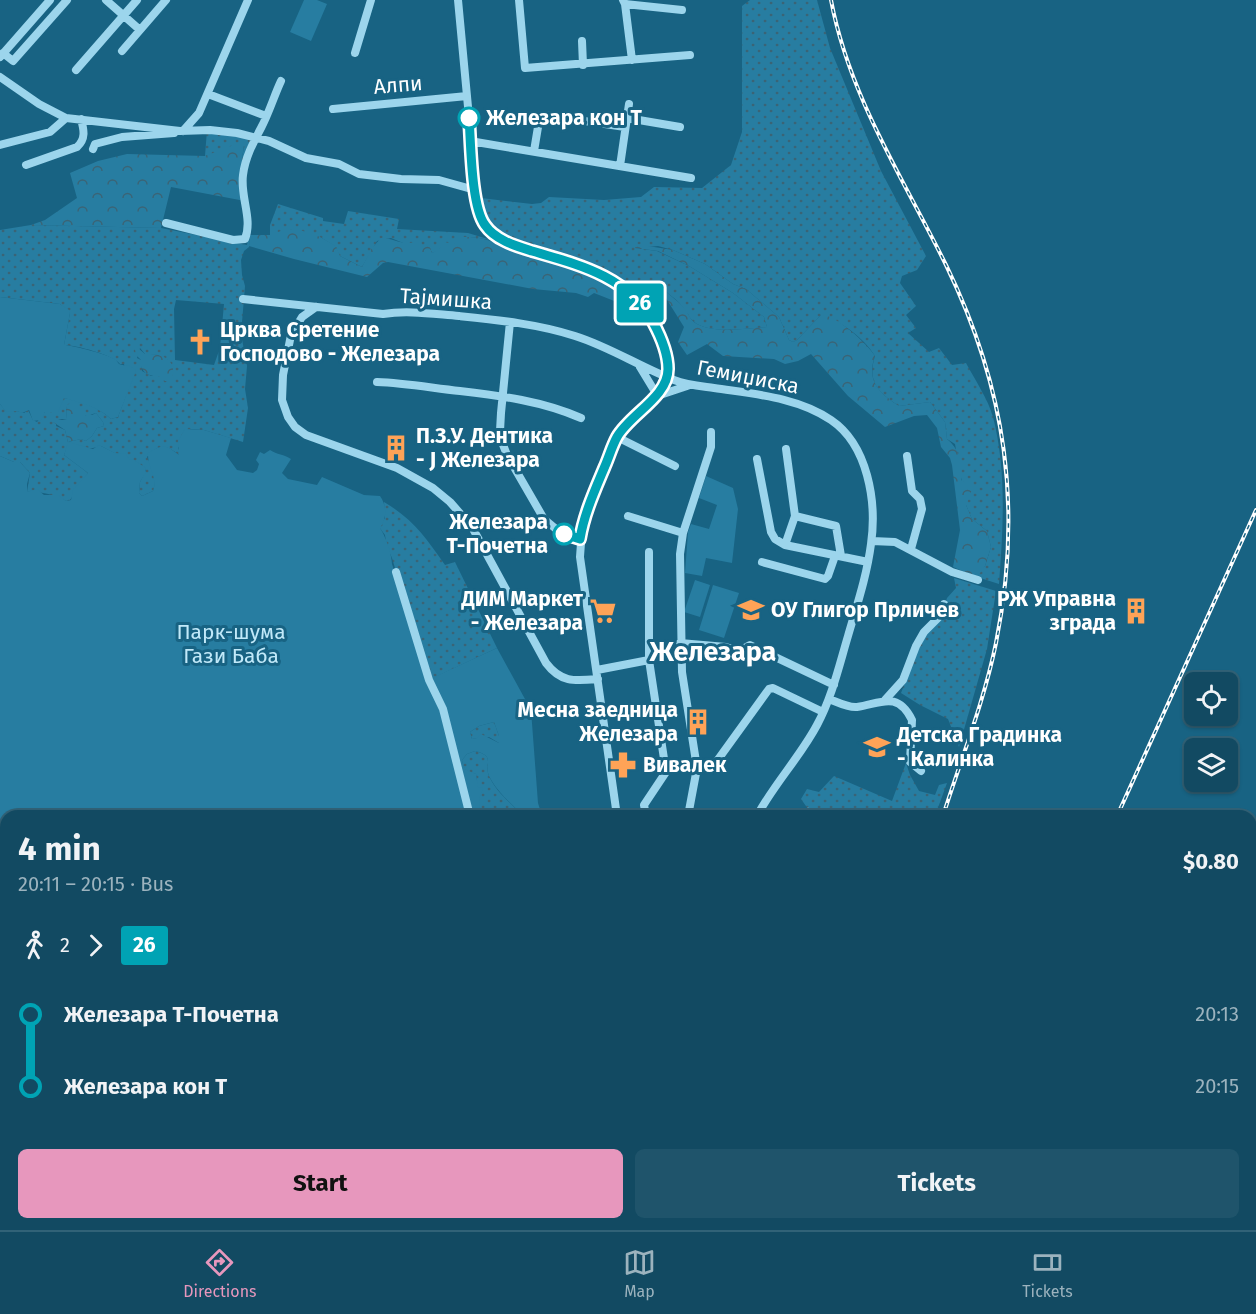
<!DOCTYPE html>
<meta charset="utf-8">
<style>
body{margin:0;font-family:"Fira Sans",sans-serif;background:#1f546b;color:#f1f3f6;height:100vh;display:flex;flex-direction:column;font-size:22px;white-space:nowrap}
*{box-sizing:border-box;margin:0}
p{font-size:20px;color:#9cb3be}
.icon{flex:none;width:33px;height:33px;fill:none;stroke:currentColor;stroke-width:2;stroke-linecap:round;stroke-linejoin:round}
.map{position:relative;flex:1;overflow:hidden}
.drawer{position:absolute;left:0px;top:810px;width:1257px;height:420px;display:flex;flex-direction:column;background:#124a62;border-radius:18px 18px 0 0;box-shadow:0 2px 4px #0004,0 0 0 2px #316277}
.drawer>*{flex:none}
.badge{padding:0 12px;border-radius:4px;font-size:21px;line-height:39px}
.controls{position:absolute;left:1184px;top:672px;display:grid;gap:12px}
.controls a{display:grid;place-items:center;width:54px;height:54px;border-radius:9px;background:#124a62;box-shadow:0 2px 4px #0004,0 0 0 2px #316277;font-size:30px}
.map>.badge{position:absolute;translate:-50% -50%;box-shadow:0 0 0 3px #fff}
.legs{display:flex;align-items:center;gap:9px;height:66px;padding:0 18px;font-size:20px}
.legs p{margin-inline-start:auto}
.head{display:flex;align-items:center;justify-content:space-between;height:102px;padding:0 18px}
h1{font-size:33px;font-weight:700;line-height:45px}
.action{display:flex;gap:12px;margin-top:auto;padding:12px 18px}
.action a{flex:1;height:69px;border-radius:9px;background:#e797bd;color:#111;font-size:24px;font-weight:700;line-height:69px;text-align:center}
.action a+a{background:#1f546b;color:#f1f3f6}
ul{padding:0 18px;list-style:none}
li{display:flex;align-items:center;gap:21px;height:72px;font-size:22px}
li i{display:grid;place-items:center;width:9px;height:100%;margin:0 8px;background:currentColor}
li i::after{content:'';width:15px;height:15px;margin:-8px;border:4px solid;border-radius:50%;background:#124a62}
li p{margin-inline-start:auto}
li:first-child i{background:linear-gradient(#0000 50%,currentColor 0)}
li:last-child i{background:linear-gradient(currentColor 50%,#0000 0)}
.tabs{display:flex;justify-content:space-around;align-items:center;height:84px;border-top:2px solid #316277;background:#124a62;font-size:16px;color:#9cb3be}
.tabs a{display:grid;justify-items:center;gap:3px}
.tabs .on{color:#e797bd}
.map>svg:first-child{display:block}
.grass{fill:url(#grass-dots);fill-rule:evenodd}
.forest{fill:url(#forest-crowns)}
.green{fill:#277da1;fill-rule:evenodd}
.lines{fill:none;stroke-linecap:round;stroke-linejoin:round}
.minor{stroke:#9cd5ec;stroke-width:8}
.rail-casing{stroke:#fff;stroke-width:4}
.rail{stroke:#186383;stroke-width:1.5;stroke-dasharray:4.5;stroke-linecap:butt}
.line-1-casing{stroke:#fff;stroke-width:14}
.line-1{stroke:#00a3b4;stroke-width:9}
.stop-1-dot{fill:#fff;stroke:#00a3b4;stroke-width:3}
.labels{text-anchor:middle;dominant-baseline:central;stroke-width:6;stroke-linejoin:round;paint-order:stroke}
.street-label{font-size:21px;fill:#fff;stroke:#186383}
.stop-label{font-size:21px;font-weight:bold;fill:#fff;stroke:#186383;text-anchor:start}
.poi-label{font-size:21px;font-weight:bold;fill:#fff;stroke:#186383;text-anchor:start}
.park-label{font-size:21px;fill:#c1e9f9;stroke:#186383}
.district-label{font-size:27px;font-weight:bold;fill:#fff;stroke:#186383}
</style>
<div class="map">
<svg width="1256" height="1230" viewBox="0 0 1256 1230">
<defs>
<pattern id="grass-dots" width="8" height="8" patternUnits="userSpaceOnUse" patternTransform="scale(1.5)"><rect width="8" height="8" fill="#277da1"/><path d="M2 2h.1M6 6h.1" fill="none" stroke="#3a6476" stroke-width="1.8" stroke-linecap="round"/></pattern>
<pattern id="forest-crowns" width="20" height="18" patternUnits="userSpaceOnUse" patternTransform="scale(1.5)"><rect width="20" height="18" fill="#277da1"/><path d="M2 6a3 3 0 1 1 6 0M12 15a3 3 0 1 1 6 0" fill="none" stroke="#3a6476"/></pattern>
</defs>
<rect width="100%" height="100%" fill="#186383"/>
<path class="grass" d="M750,0H817L830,48L881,171L926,256L917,270L902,276L900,283L916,306L906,315L916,328L908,333L929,352L939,348L952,365L966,363C975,380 988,399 993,417C1007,471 1003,530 999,584L974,576L985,566L991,547L987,531L972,519L966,505L955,444L947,439L945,422L930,402L899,406C878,392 867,382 875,356C864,338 841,321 821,315L797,340L793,342L789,340L779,317L746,289L733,284L705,264L673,250L658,246L635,248L657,251L689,266L733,293L764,317L767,327C746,328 716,334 697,324C690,320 687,312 682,306C676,298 668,295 662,287L642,299C613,260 552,251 508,237C492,229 483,216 481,198L532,204L541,203L549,197L604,200L641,197L654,187L702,188L731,165L742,132V6Z
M207,130L255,137L244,171L242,159L244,146L205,156Z
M278,204L323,218V221L344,224L348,211L399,219L397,229L468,233L491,240L472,237L432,253L429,247L408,245L391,238L377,241L362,267L340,256L335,246L320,237L270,235V225Z
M31,225L161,228L247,245L249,235H250L249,247L244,251L241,260L242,275L245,286L241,334L247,366L245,389L248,408L243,442L204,430L190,429L178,448L180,452L179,455C166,444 158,444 147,457C152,468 158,480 153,491L142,496L139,493L140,482L146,470L101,446C90,450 78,448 66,450L64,455L88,473L70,500L66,501C55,495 40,491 27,492L30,473L20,462H14L0,456V404L6,411H17L24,413L28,410L33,420L37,422L45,412L64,398C82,401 98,407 111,419L118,417L129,387L124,364H120C113,355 76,345 64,345L70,313L60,304L0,297V230ZM176,300L224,304L220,348L214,365L175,360L174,309ZM140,348L145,354L158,355L168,360L157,376H151L142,371L141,360L137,358ZM66,406L86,416L96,413L103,422L104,426L97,428L92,436L86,441L81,439L68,442L65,430L56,426L57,419H67Z
M384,502C413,519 426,538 445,565L455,562L497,648L429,680L392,558L387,547L385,535L379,527L385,518Z
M954,578L996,591L987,649L959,747L948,719L920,705L901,693L924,636L940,620L947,598L956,588Z
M494,722L499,736V743L489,737L472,739L470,732L479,726Z
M475,751C496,756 484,764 489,776C496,792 511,803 523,816H484L479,809L476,774C466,772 463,769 462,760L467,754Z
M906,763L910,775L919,791L935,795L939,785L947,783L935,816H847L841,814L838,816H813L801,799L807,789L819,792L834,776L892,801Z"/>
<path class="forest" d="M241,144L244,145L242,159L245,201L171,187L161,228L31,225L45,220L77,198L70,173L98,161L127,154L205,156L231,146Z
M297,229L320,237L336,246L340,256L362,267L372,248L381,238C393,238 403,246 415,242L423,246L428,243L432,253L439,249L444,242L454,244L463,237C490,236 501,247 525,255C564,268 605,273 635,304L627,306L594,293L588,297L576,293L533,289L388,262L383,263L367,277L294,259L249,246L250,235H270L281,231Z
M635,244L673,250L705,264L733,284L746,289L779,317L789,340L793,342L797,340L821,315C834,313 868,344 875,356C866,381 879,393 899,406L930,402L945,422L947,439C960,449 962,465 961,480L973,487L966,505L972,519L987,531L991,547L985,566L980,573L974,576L953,567L960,530L952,465L950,458L941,447L937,428L927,415L914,416L885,427L848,396L811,354L798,361L785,364L774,359L723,356L707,344L687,355L678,342L684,327L659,287H662C669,296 678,300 685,309C689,315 691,321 697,324C716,334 746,328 767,327L764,317L733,293L689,266L658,251L635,248Z
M138,348L145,354C160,353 180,359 171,381H165L159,376C148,377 139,371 141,360L136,355L135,349Z
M70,403C81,403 80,411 86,416L88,413L92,415L96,413L103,422L104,426L97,428L92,436L86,441L81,439L68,442L65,430L53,422L54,418L62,420L67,419L66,406Z
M548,1224H598L605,1230H556Z
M621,1224H674L675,1230H624Z"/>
<path class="green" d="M304,0H317L327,4L311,41L290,32Z
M0,297L60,304L69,310L70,313L64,345C72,345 110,355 116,360C117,361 118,363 119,364C126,367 130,363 136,371L118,417L111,419C97,406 81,403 64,398L58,412H45L41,420L33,421L29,410L22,413L17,411L6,412L0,404Z
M185,429L204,430L231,438L226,455L237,470L253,473L257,470L259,464L256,460L260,452L264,454L270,450C277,455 284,454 291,459L282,473L288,479L317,485L322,477L364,495L380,496C387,506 387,518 380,528C385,535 392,554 392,564L430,679L497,648L531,710L538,803L542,816H523C511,803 497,792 489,776C484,764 496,756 475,751L467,754L462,760C464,771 467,770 476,774L478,787L483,788L480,796L479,809L484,816H6V1224H479L489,1230H0V456L14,462H20L30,473L27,484V492L37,489L44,495H58L66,501L71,500L73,490L88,473L64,455L68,442L93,449L99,445L115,453L126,454L129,459L134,460L146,468L145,474L140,482L139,493L142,496L153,491C158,477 147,467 148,453C163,444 165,444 179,455L178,441ZM494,722L499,736V743L481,734L477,738L472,739L470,732L479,726Z
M706,476L733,488L738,509L732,563L706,558L702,576L685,573L688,532L691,524L709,529L717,505L699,498Z
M695,580L710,585L700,617L684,612Z
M713,585L739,593L724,638L699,630Z"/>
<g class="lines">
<path class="minor" d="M106,0L140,30
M458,0L477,203C478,210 480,218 484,224C491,235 506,241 518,246C572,267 630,269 657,329C663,342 670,363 666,377C660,399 638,408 625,425C616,437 611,452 606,466C593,496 581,524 580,557L617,816
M519,0L525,68L690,55
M623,0L625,4L682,10
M625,4L632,60
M582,41L583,65
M122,51L166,0
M3,53L13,61L67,0
M355,53L371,0
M0,57L50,0
M76,70L137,0
M0,77L39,104L66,118L180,131L210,130L237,133L269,141L306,158L339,164L359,174L401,179L439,180L475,190
M208,94L266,116
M333,109L467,96
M627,118L680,127
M183,131L199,113L248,0
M470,141L691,178
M0,145L50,132L66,118
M93,149L95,144L122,137L174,133
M534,151L539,121L544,115L625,127
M26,165L77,147C86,139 84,130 81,119
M620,166L629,104
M166,223L233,240L245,239C253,219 240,197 243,175C245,158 253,143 261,128C269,113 274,96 281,81
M243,299L383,314C408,310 433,314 459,316C498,320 538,324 575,336C610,347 640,367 674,380C687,385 700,386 714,388C753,394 798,397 831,420C868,445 877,502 871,544C867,575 857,605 848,636C839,666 832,697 817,725C800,757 774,784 757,816
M316,307L302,317L291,335L283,375L282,400L288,417L295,427L306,435L397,468L433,488L450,502L472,527L546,663C561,683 575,681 598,679
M510,322L501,413L500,431L502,442L507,455L544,519L562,534L580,539
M640,367L657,395
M377,382C405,383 432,388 460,391C502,396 542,401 581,418
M657,396L687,386
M617,437L675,466
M907,456L912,491L920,499L922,509L911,549
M757,459L771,532L775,539L785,545L868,562
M628,516L683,533
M795,516L836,526L841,556
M872,541L895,542L952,572L978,580
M785,545L795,516L786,449
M762,562L825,579L828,576L835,556
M396,572L429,680L443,709L470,816
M680,643L726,647L739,651L750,645L834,685
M597,670L649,660
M829,699C837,702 848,708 857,707C880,704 897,690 912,720L910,762L921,771
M885,700L903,680L916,646L924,632L940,616L944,604
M714,765L769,689L773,688L823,712
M646,816L644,805L666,772L649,660V552
M688,816L697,768L682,672L680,554L683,533L711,447V432
M804,816L808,812
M230,1224L231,1230
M679,1224L680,1230
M2,1230L6,1212"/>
<g class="rail-casing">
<path id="rail" d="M831,0C849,96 903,178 946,265C1006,388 1023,508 996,643C984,702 961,759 943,816
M1117,816L1256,510
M827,1230V1224
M926,1230L929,1224
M947,1230L951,1224"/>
</g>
<use href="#rail" class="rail"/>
</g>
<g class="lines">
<g class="line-1-casing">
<path id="line-1" d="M469,118C471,144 471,206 485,225C495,240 516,246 532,251C580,265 627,276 653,322C660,335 668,354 668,369C668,397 630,414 617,437C612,446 609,457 605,466C595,490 584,514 580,539L564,534"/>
</g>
<use href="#line-1" class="line-1"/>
</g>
<defs>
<g id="church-bare" transform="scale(2.07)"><path d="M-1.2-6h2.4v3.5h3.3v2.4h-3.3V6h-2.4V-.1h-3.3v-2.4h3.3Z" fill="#ffa357" stroke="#186383" stroke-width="2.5" paint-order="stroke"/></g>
<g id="building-bare" transform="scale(2.07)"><path d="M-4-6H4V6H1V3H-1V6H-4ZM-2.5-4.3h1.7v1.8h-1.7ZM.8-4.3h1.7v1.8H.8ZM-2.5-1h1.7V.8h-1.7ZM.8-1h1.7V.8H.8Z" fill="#ffa357" stroke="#186383" stroke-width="2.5" paint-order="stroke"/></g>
<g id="school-bare" transform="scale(2.07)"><path d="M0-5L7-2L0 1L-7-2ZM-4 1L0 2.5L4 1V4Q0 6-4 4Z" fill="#ffa357" stroke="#186383" stroke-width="2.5" paint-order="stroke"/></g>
<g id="supermarket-bare" transform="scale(2.07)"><path d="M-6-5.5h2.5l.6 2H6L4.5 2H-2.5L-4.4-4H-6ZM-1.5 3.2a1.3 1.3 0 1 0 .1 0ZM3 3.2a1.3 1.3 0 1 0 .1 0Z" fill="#ffa357" stroke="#186383" stroke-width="2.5" paint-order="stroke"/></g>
<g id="pharmacy-bare" transform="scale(2.07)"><path d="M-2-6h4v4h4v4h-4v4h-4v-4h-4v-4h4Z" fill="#ffa357" stroke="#186383" stroke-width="2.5" paint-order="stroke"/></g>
</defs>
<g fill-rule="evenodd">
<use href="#church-bare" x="200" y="342"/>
<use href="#building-bare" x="396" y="448"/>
<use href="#school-bare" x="751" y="610"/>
<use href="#supermarket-bare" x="603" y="611"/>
<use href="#building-bare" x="1136" y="611"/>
<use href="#building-bare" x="698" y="722"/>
<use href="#school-bare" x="877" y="747"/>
<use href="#pharmacy-bare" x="623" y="765"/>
</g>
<g class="stop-1-dot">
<circle cx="469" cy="118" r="10"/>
<circle cx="564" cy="534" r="10"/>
</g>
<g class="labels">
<g class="street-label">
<text transform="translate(398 85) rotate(-5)">Алпи</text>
<text transform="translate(446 299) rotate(4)">Тајмишка</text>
<text transform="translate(748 377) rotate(11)">Гемиџиска</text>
</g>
<g class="stop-label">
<text x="486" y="118">Железара кон Т</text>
<text x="548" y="522" text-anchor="end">Железара<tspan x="548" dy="24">Т-Почетна</tspan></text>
</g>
<g class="poi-label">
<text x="220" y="330">Црква Сретение<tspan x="220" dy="24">Господово - Железара</tspan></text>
<text x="416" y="436">П.З.У. Дентика<tspan x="416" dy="24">- Ј Железара</tspan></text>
<text x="583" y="599" text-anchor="end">ДИМ Маркет<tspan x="583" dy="24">- Железара</tspan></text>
<text x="1116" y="599" text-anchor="end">РЖ Управна<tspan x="1116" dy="24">зграда</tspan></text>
<text x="771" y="610">ОУ Глигор Прличев</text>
<text x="678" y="710" text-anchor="end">Месна заедница<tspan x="678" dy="24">Железара</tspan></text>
<text x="897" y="735">Детска Градинка<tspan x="897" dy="24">- Калинка</tspan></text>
<text x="643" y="765">Вивалек</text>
</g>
<g class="park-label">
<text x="231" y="632">Парк-шума<tspan x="231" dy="24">Гази Баба</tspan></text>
</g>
<g class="district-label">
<text x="713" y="652">Железара</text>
</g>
</g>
</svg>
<div class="controls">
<a><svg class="icon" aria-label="locate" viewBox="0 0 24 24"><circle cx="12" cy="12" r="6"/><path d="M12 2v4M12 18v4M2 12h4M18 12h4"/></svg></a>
<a><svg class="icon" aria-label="layers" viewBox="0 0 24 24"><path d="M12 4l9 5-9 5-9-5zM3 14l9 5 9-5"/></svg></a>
</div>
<b class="badge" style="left:640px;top:303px;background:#00a3b4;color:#fff">26</b>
<section class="drawer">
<div class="head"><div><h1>4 min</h1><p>20:11 – 20:15 · Bus</p></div><b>$0.80</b></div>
<div class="legs"><svg class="icon" aria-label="walk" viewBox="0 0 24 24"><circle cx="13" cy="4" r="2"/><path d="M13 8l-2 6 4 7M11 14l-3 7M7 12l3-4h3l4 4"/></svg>2<svg class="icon" aria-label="forward" viewBox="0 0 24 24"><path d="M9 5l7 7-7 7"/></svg><b class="badge" style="background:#00a3b4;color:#fff">26</b></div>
<ul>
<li><i style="color:#00a3b4"></i><b>Железара Т-Почетна</b><p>20:13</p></li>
<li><i style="color:#00a3b4"></i><b>Железара кон Т</b><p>20:15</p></li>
</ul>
<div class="action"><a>Start</a><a>Tickets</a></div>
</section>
</div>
<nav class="tabs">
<a class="on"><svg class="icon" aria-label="directions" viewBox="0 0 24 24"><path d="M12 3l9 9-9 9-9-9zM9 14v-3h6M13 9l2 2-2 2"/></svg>Directions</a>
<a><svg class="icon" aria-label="map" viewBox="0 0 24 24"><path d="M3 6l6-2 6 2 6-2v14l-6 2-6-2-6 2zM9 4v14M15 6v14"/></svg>Map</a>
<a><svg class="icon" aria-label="tickets" viewBox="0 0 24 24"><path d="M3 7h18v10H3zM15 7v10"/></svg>Tickets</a>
</nav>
